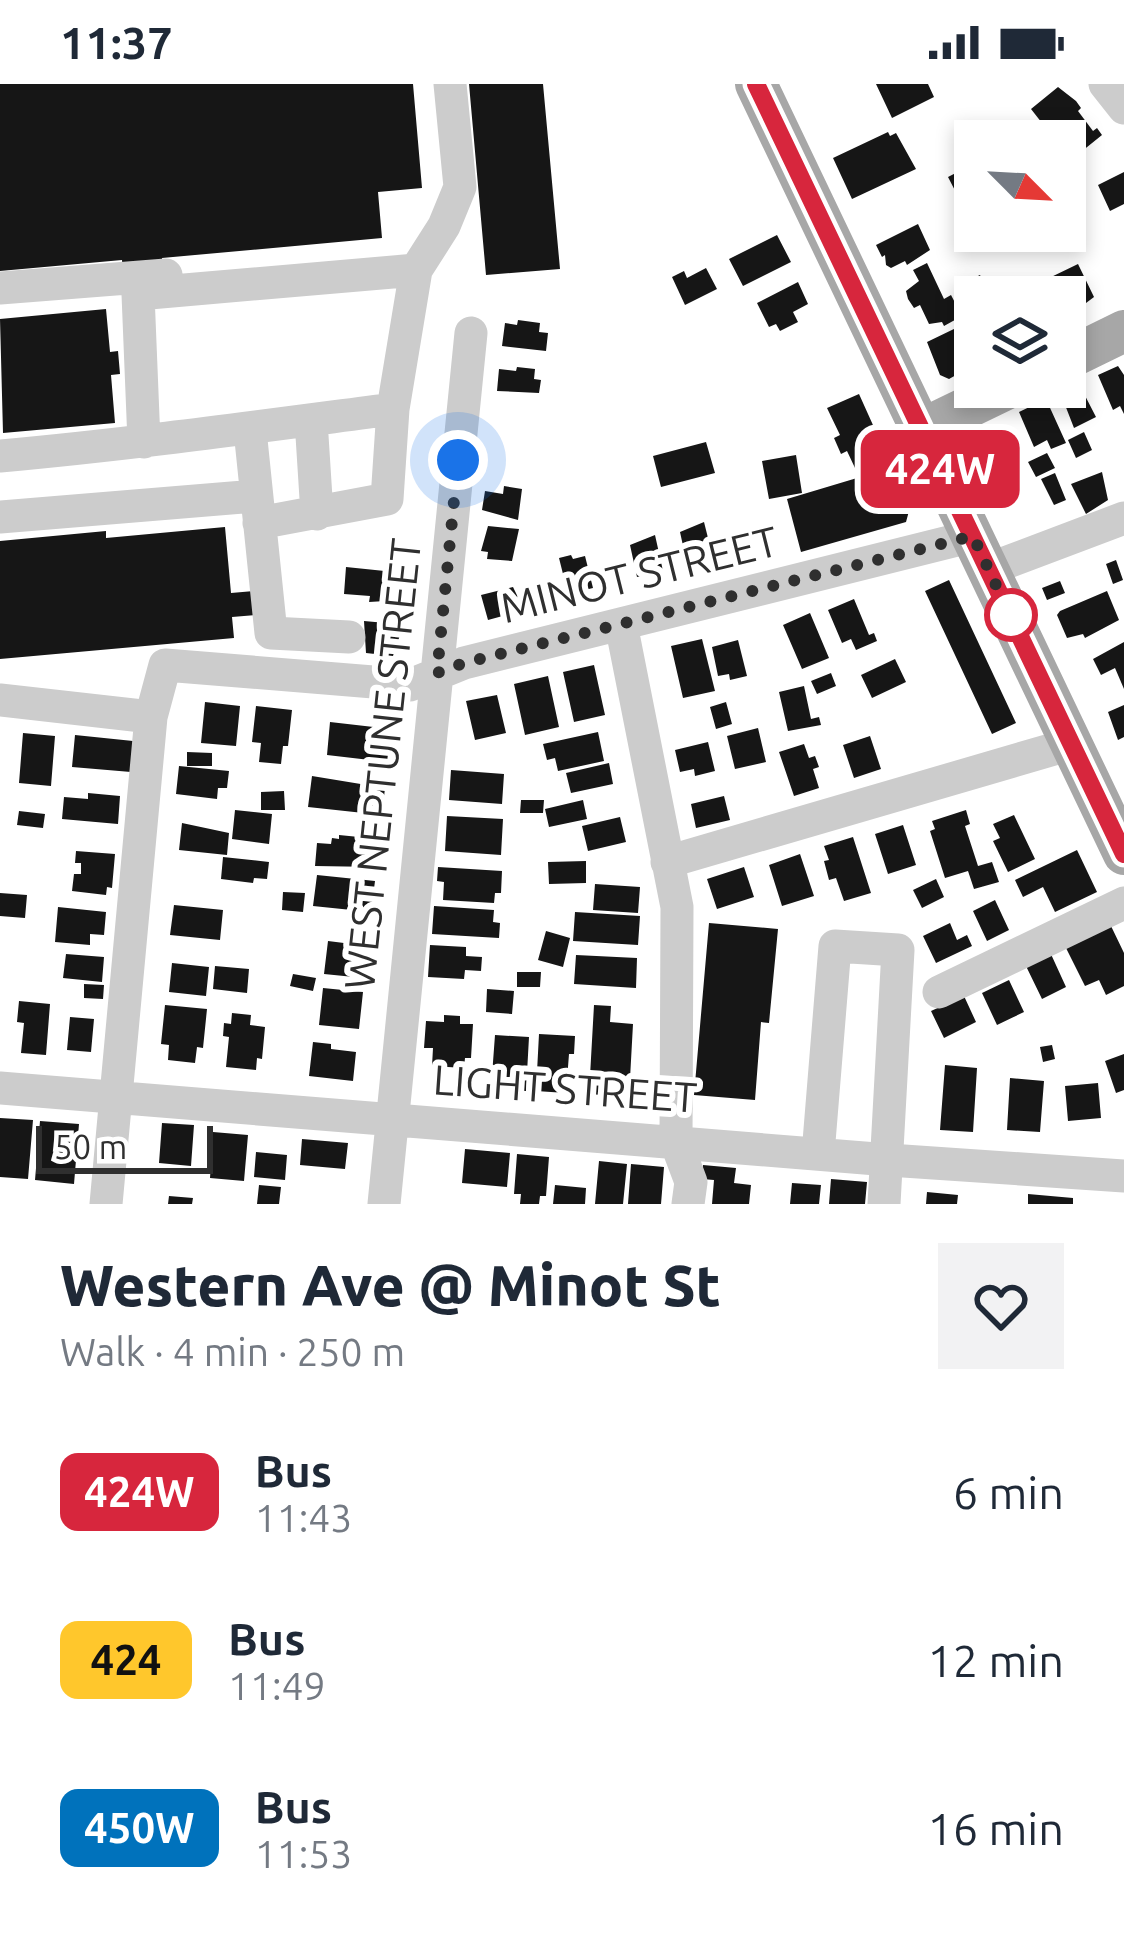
<!DOCTYPE html>
<meta charset="utf-8">
<style>
body{margin:0;font-family:Ubuntu,sans-serif;background:#f2f2f3;color:#1f2937;height:100vh;display:flex;flex-direction:column;font-size:45px;white-space:nowrap}
*{box-sizing:border-box;margin:0}
p{font-size:39px;color:#747a83}
.icon{flex:none;width:66px;height:66px;fill:none;stroke:currentColor;stroke-width:2;stroke-linecap:round;stroke-linejoin:round}
.map{position:relative;height:1120px;overflow:hidden}
.sheet{display:flex;flex-direction:column;background:#fff;flex:1}
.sheet>*{flex:none}
.badge{padding:0 24px;border-radius:18px;font-size:42px;line-height:78px}
.needle{width:78px;rotate:114deg}
.buttons{position:absolute;left:954px;top:36px;display:grid;gap:24px}
.buttons a{display:grid;place-items:center;width:132px;height:132px;border-radius:0px;background:#fff;box-shadow:0 6px 18px #0003;font-size:60px}
.scale{position:absolute;left:36px;bottom:30px;width:177px;box-sizing:border-box;padding-left:12px;border:6px solid #2f2f2f;border-top:0;font-size:33px;line-height:42px;white-space:nowrap;color:#2f2f2f;-webkit-text-stroke:9px #fff;paint-order:stroke}
.you{position:absolute;width:60px;height:60px;margin:-30px;border:9px solid #fff;border-radius:50%;background:#1a73e8;box-shadow:0 0 0 18px #1a73e833}
.map>.badge{position:absolute;translate:-50% -50%;box-shadow:0 0 0 6px #fff}
.round{display:grid;place-items:center;flex:none;width:126px;height:126px;border-radius:0px;background:#f2f2f3}
.headline{display:flex;align-items:center;justify-content:space-between;height:204px;padding:0 60px}
h1{font-size:57px;font-weight:800;line-height:90px}
ul{padding:0;list-style:none}
li{display:flex;align-items:center;gap:36px;height:168px;padding:0 60px}
li div{flex:1}
li b{display:block;font-size:45px}
li em{font-style:normal}
li .badge{min-width:132px;font-weight:700;text-align:center}
.status{display:flex;justify-content:space-between;align-items:center;height:84px;padding:0 60px;background:#fff;direction:ltr}
.status svg{height:33px;fill:currentColor}
.map>svg:first-child{display:block}
.building{fill:#161616}
.lines{fill:none;stroke-linecap:round;stroke-linejoin:round}
.minor{stroke:#ccc;stroke-width:33}
.major{stroke:#a7a7a7;stroke-width:42}
.line-casing{stroke:#fff;stroke-width:27}
.line{stroke:#d7263d;stroke-width:18}
.walk{stroke:#2f2f2f;stroke-width:12;stroke-dasharray:0 21.6}
.stop-dot{fill:#fff;stroke:#d7263d;stroke-width:6}
.labels{text-anchor:middle;dominant-baseline:central;stroke-width:12;stroke-linejoin:round;paint-order:stroke}
.street-label{font-size:42px;fill:#2f2f2f;stroke:#fff}
</style>
<div class="status"><b>11:37</b><svg viewBox="0 0 49 12"><path d="M0 12V9h3v3zM5 12V6h3v6zM10 12V3h3v9zM15 12V0h3v12zM26 1h20v11H26zM47 4h2v5h-2z"/></svg></div>
<div class="map">
<svg width="1124" height="1120" viewBox="0 0 1124 1120">
<rect width="100%" height="100%" fill="#fff"/>
<path class="building" d="M0,0H413L422,104L378,108L382,154L162,174L163,185L123,189L122,176L0,187Z
M469,0H543L560,185L486,191Z
M876,0H928L934,13L892,34Z
M1058,3L1076,17L1081,24L1078,27L1093,47L1097,44L1102,51L1071,76L1065,68V57H1056L1031,25Z
M888,48L890,52L896,49L916,85L852,115L833,74Z
M975,79V120L965,126L948,93Z
M1124,88V120L1110,127L1098,101Z
M918,140L930,166L907,181L905,177L891,184L886,181L885,171L882,173L876,161Z
M777,151L791,178L743,202L729,175Z
M927,179L944,215L951,211L962,232L944,242L942,238L929,240L920,221L914,224L908,215L906,207L919,197L913,186Z
M1078,180L1094,213L1078,225L1065,228V213H1010Z
M706,184L717,205L685,221L672,193L684,187L687,194Z
M980,191L990,213H975V232L970,234L955,203Z
M798,198L808,220L793,228L798,238L780,247L776,240L769,243L757,219Z
M106,225L110,268L118,267L120,290L111,291L115,339L3,349L0,235Z
M518,236L540,239L539,248L548,249L546,267L502,262L505,239L517,241Z
M956,244L974,281L949,295L940,291L927,258Z
M1118,282L1124,291V330L1120,322L1113,326L1098,291Z
M517,283L535,285L534,295L541,296L539,309L497,307L499,285L516,287Z
M1079,300L1096,333L1074,344L1060,308Z
M859,310L886,370L855,384L847,367L841,370L834,354L840,351L827,324Z
M1046,315L1066,359L1051,365L1047,356L1034,363L1019,328Z
M1084,348L1092,366L1076,374L1068,356Z
M706,358L715,389L661,403L653,372Z
M1047,369L1055,384L1036,393L1028,378Z
M796,371L802,409L769,415L762,377Z
M1012,382L1020,400L1010,405L1002,387Z
M887,385L909,427L906,438L801,468L787,415Z
M1102,388L1108,416L1086,430L1071,400Z
M1055,389L1066,416L1054,421L1041,395Z
M504,402L522,405L518,436L482,426L485,407L503,410Z
M704,438L713,474L687,480L680,448Z
M488,442L519,445L512,477L487,475L488,468L481,467Z
M225,443L231,509L254,507L256,531L232,533L234,554L0,575V457L106,447V454Z
M655,451L663,487L637,493L630,461Z
M571,471L573,475L585,472L593,504L568,510L559,474Z
M1116,476L1123,496L1113,500L1106,480Z
M346,483L404,489L402,516L369,518L370,512L344,510Z
M949,496L1016,639L992,650L925,507Z
M1060,497L1065,509L1047,516L1042,504Z
M513,503L524,526L488,536L481,511Z
M1107,507L1119,536L1085,554L1083,550L1067,554L1057,531L1060,527Z
M854,515L869,551L874,549L877,557L856,566L851,555L842,559L828,526Z
M810,529L829,574L802,585L783,541Z
M364,537L397,540L396,551H400L393,572L366,569Z
M702,555L715,607L683,614L671,562Z
M738,556L747,592L730,596L729,590L718,592L712,563Z
M1124,558V605L1115,584L1101,591L1093,575Z
M895,575L906,598L872,614L861,591Z
M594,581L605,631L574,638L563,588Z
M831,589L836,602L817,610L811,597Z
M548,592L559,643L525,651L514,600Z
M804,602L811,635L819,633L821,641L788,647L779,608Z
M497,611L506,649L475,656L466,617Z
M205,618L240,622L236,662L201,659Z
M726,618L732,640L716,645L710,623Z
M1124,621V653L1118,656L1108,628Z
M256,622L292,626L288,662H283L281,680L259,678L261,659L252,658Z
M330,638L391,645L387,678L327,671Z
M758,644L766,678L735,685L727,652Z
M598,648L604,677L558,687L555,674L547,676L543,660Z
M23,649L55,652L51,702L19,699Z
M75,651L133,657L131,688L72,683Z
M870,652L881,685L854,694L843,661Z
M708,658L715,687L695,692L694,685L680,688L675,666Z
M804,660L809,674L815,672L819,683L813,685L819,704L794,712L779,668Z
M187,668L212,669V682H187Z
M609,679L613,700L571,709L566,689Z
M179,682L229,687L227,704H218L217,715L176,710Z
M451,686L504,690L502,720L449,716Z
M312,692L385,704L382,731L308,723Z
M284,707L285,726H261V708Z
M88,709L120,712L118,740L62,735L64,713L88,715Z
M724,712L730,736L696,744L691,720Z
M521,716H544L543,729H520Z
M583,716L587,735L549,743L545,725Z
M235,726L272,730L269,760L232,755Z
M966,726L970,740L965,742L978,782L992,778L999,798L974,805L968,787L945,794L930,747L935,745L932,737Z
M19,727L45,730L43,744L17,741Z
M1014,731L1035,775L1008,788L993,757L1000,754L993,740Z
M447,732L503,735L501,771L445,767Z
M620,733L626,758L588,767L582,742Z
M182,739L229,749L227,771L179,766Z
M903,741L916,781L888,790L875,750Z
M339,751L379,755L376,783L315,782L317,759L331,760L332,754L339,755Z
M853,753L871,809L844,817L836,794L829,796L824,777L829,776L824,762Z
M1077,766L1097,808L1055,828L1043,803L1023,813L1015,796Z
M76,767L115,770L112,804L107,803L106,811L72,807L74,790H81V779H75Z
M800,770L814,812L782,822L769,781Z
M223,773L269,778L267,795L254,794L253,799L221,795Z
M586,777V799L549,800L548,778Z
M438,783L502,787L501,809H495L494,819L443,816L444,798L437,797Z
M744,783L754,813L717,825L707,795Z
M317,791L375,797L371,828L313,822Z
M936,795L944,813L922,824L913,806Z
M595,800L640,803L638,829L593,826Z
M283,808L305,809L303,828L282,826Z
M0,809L27,811L25,834L0,832Z
M995,816L1009,846L987,857L973,827Z
M174,821L223,826L220,856L170,851Z
M434,822L494,826L493,838L500,839L499,854L432,850Z
M58,823L106,828L104,851L90,850V861L55,858Z
M575,828L640,832L638,861L573,857Z
M709,839L778,845L769,939L761,938L755,1016L694,1011Z
M950,839L957,856L967,851L972,862L936,879L923,852Z
M1111,842L1124,869V902L1106,911L1099,896L1085,902L1066,864Z
M546,847L570,854L563,883L538,876Z
M328,857L368,862L364,894L324,890Z
M430,861L466,863V872L482,873L481,887L465,886L464,895L428,893Z
M1050,868L1066,903L1042,915L1025,880Z
M66,870L104,873L102,898L63,894Z
M576,871L637,874L636,904L574,900Z
M172,879L209,883L206,912L169,908Z
M215,882L249,885L247,909L213,905Z
M517,888H541L540,903H517Z
M293,890L316,894L313,907L290,902Z
M1009,896L1024,928L997,941L982,909Z
M84,900L104,901L103,915L84,914Z
M323,904L363,908L359,945L319,941Z
M487,905L514,907L512,930L486,928Z
M964,912L976,938L944,954L931,927Z
M19,917L50,920L46,971L21,969L24,939L17,938Z
M165,921L207,925L203,964L197,963L195,979L168,976L169,961L161,960Z
M594,921L611,922L610,938L633,940L629,1013L589,1010Z
M232,929L251,931L250,941L265,943L262,975L257,974L256,986L226,983L229,953L223,952L224,939L231,940Z
M444,931L460,932V940H473L471,974H465L464,984L432,982L433,964H424L426,937L444,938Z
M70,933L94,935L91,968L67,966Z
M539,950L575,952L574,970H569L566,1009L536,1007Z
M495,951L529,953L526,1007L491,1005Z
M313,958L331,960V965L356,968L353,997L309,992Z
M1052,961L1055,975L1043,978L1040,963Z
M1124,970V1006L1116,1009L1105,977Z
M945,981L977,984L973,1048L940,1046Z
M1010,994L1044,997L1040,1048L1007,1046Z
M1098,999L1101,1034L1068,1037L1065,1002Z
M0,1034L33,1036L28,1095L0,1093Z
M40,1037L79,1040L74,1100L35,1096Z
M162,1039L194,1041L191,1082L159,1079Z
M213,1048L248,1051L244,1097L210,1094Z
M302,1055L348,1059L345,1085L300,1081Z
M465,1065L510,1069L507,1103L462,1099Z
M256,1068L287,1071L285,1096L254,1093Z
M517,1070L549,1073L546,1112H540L539,1120H520L521,1110H514Z
M599,1077L627,1080L623,1120H595Z
M631,1080L664,1083L661,1120H628Z
M703,1081L736,1084L734,1099L751,1101L749,1120H712L714,1096L702,1095Z
M831,1095L867,1098L865,1120H829Z
M792,1099L821,1101L819,1120H790Z
M259,1101L281,1103L279,1120H257Z
M555,1101L586,1104L585,1120H553Z
M927,1108L958,1111L957,1120H926Z
M1028,1110L1073,1114V1120H1028Z
M169,1112L193,1114L192,1120H168Z"/>
<g class="lines">
<path class="minor" d="M1105,0L1124,24
M416,186L444,142L460,103L450,0
M0,204L166,191
M311,336L317,430
M250,346L271,549L349,553
M0,372C132,360 262,342 393,325L416,186L138,210L144,358
M0,433L256,412
M259,439L387,415L393,325
M989,485L1124,434
M621,540L677,823L676,1058L691,1098L688,1120
M0,616L151,633
M667,778L1071,660
M939,908L1124,819
M0,1004L889,1076L1124,1092
M818,1070L835,862L898,866L884,1120
M106,1120L151,633L165,581L410,601L464,579L973,452
M384,1120L471,249"/>
<path class="major" d="M756,0L1124,770
M1065,276L1124,247
M921,346L1010,303"/>
</g>
<g class="lines">
<g class="line-casing">
<path id="line" d="M756,0L1124,770"/>
</g>
<use href="#line" class="line"/>
<path class="walk" d="M458,376L437,589L464,579L973,452L1016,544L1011,531"/>
</g>
<circle class="stop-dot" cx="1011" cy="531" r="24"/>
<g class="labels">
<g class="street-label">
<text transform="translate(639 490) rotate(-14)">MINOT STREET</text>
<text transform="translate(382 680) rotate(-84)">WEST NEPTUNE STREET</text>
<text transform="translate(565 1004) rotate(4)">LIGHT STREET</text>
</g>
</g>
</svg>
<div class="buttons">
<a><svg class="needle" viewBox="-14 -14 28 28"><path d="M0-13l5 13h-10z" fill="#e53935"/><path d="M0 13l5-13h-10z" fill="#747a83"/></svg></a>
<a><svg class="icon" aria-label="layers" viewBox="0 0 24 24"><path d="M12 4l9 5-9 5-9-5zM3 14l9 5 9-5"/></svg></a>
</div>
<div class="scale">50 m</div>
<div class="you" style="left:458px;top:376px"></div>
<b class="badge" style="left:940px;top:385px;background:#d7263d;color:#fff">424W</b>
</div>
<section class="sheet">
<div class="headline"><div><h1>Western Ave @ Minot St</h1><p>Walk · 4 min · 250 m</p></div><a class="round"><svg class="icon" aria-label="heart" viewBox="0 0 24 24"><path d="M12 20l-8-8c-3-5 5-10 8-4 3-6 11-1 8 4z"/></svg></a></div>
<ul>
<li><span class="badge" style="background:#d7263d;color:#fff">424W</span><div><b>Bus</b><p>11:43</p></div><em>6 min</em></li>
<li><span class="badge" style="background:#ffc72c;color:#111">424</span><div><b>Bus</b><p>11:49</p></div><em>12 min</em></li>
<li><span class="badge" style="background:#0072bc;color:#fff">450W</span><div><b>Bus</b><p>11:53</p></div><em>16 min</em></li>
</ul>
</section>
